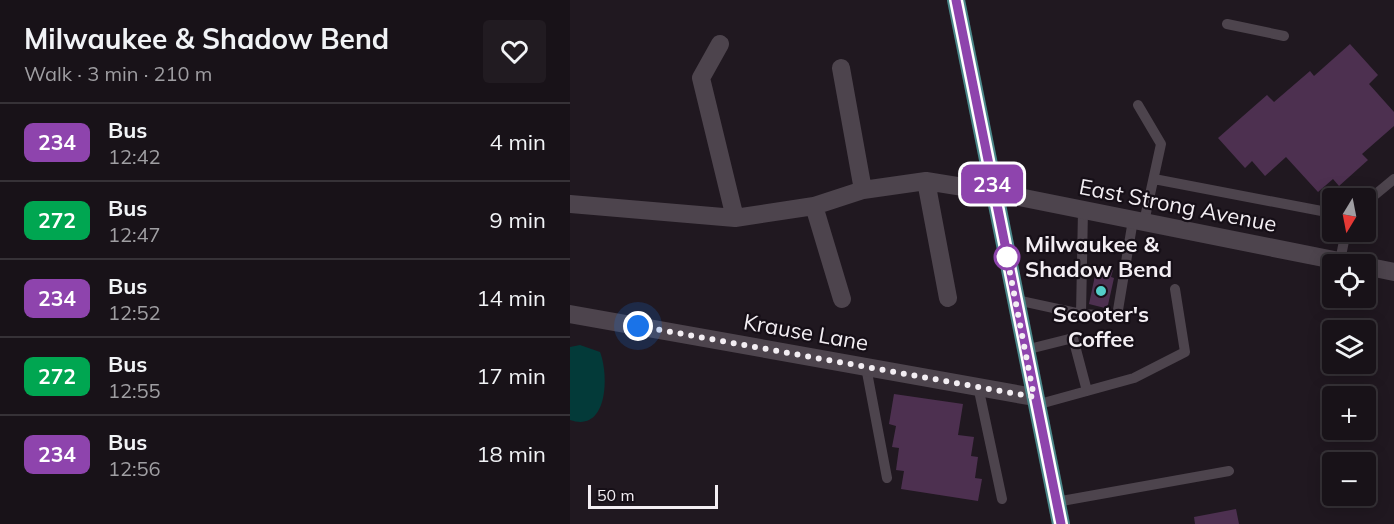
<!DOCTYPE html>
<meta charset="utf-8">
<style>
body{margin:0;font-family:Mulish,sans-serif;background:#211b21;color:#f1f3f6;height:100vh;display:flex;flex-direction:column;font-size:22px;white-space:nowrap}
*{box-sizing:border-box;margin:0}
p{font-size:20px;color:#9f9ea2}
.icon{flex:none;width:33px;height:33px;fill:none;stroke:currentColor;stroke-width:2;stroke-linecap:round;stroke-linejoin:round}
.map{position:relative;flex:1;overflow:hidden}
.panel{display:flex;flex-direction:column;background:#181218;width:570px}
.panel>*{flex:none}
.badge{padding:0 12px;border-radius:9px;font-size:21px;line-height:39px}
.needle{width:39px;rotate:190deg}
.buttons{position:absolute;left:752px;top:188px;display:grid;gap:12px}
.buttons a{display:grid;place-items:center;width:54px;height:54px;border-radius:6px;background:#181218;box-shadow:0 3px 15px #0003,0 0 0 2px #363237;font-size:30px}
.scale{position:absolute;left:18px;bottom:15px;width:130px;box-sizing:border-box;padding-left:6px;border:3px solid #f3eef3;border-top:0;font-size:16px;line-height:21px;white-space:nowrap;color:#f3eef3;-webkit-text-stroke:4px #160f17;paint-order:stroke}
.you{position:absolute;width:30px;height:30px;margin:-15px;border:4px solid #fff;border-radius:50%;background:#1a73e8;box-shadow:0 0 0 9px #1a73e833}
.map>.badge{position:absolute;translate:-50% -50%;box-shadow:0 0 0 3px #fff}
.round{display:grid;place-items:center;flex:none;width:63px;height:63px;border-radius:6px;background:#211b21}
.overview{display:flex;align-items:center;justify-content:space-between;height:102px;padding:0 24px}
h1{font-size:28px;font-weight:700;line-height:45px}
ul{padding:0;list-style:none}
li{display:flex;align-items:center;gap:18px;height:78px;padding:0 24px;border-top:2px solid #363237}
li div{flex:1}
li b{display:block;font-size:22px}
li em{font-style:normal}
li .badge{min-width:66px;font-weight:700;text-align:center}
main{display:flex;flex:1;min-height:0}
.map>svg:first-child{display:block}
.water{fill:#033a39}
.building{fill:#4d3050}
.lines{fill:none;stroke-linecap:round;stroke-linejoin:round}
.service{stroke:#4d444d;stroke-width:10}
.minor{stroke:#4d444d;stroke-width:18}
.tertiary{stroke:#4d444d;stroke-width:18}
.primary{stroke:#4a8789;stroke-width:18}
.line-casing{stroke:#fff;stroke-width:14}
.line{stroke:#8e44ad;stroke-width:9}
.walk{stroke:#f3eef3;stroke-width:6;stroke-dasharray:0 10.8}
.stop-dot{fill:#fff;stroke:#8e44ad;stroke-width:3}
.poi-dot{fill:#53cdc9;stroke:#160f17;stroke-width:2}
.labels{text-anchor:middle;dominant-baseline:central;stroke-width:4.5;stroke-linejoin:round;paint-order:stroke}
.street-label{font-size:22px;fill:#f3eef3;stroke:#160f17}
.stop-label{font-size:22px;font-weight:bold;fill:#f3eef3;stroke:#160f17;text-anchor:start}
.poi-label{font-size:22px;font-weight:bold;fill:#f3eef3;stroke:#160f17}
</style>
<main>
<section class="panel">
<div class="overview"><div><h1>Milwaukee &amp; Shadow Bend</h1><p>Walk · 3 min · 210 m</p></div><a class="round"><svg class="icon" aria-label="heart" viewBox="0 0 24 24"><path d="M12 20l-8-8c-3-5 5-10 8-4 3-6 11-1 8 4z"/></svg></a></div>
<ul>
<li><span class="badge" style="background:#8e44ad;color:#fff">234</span><div><b>Bus</b><p>12:42</p></div><em>4 min</em></li>
<li><span class="badge" style="background:#00a651;color:#fff">272</span><div><b>Bus</b><p>12:47</p></div><em>9 min</em></li>
<li><span class="badge" style="background:#8e44ad;color:#fff">234</span><div><b>Bus</b><p>12:52</p></div><em>14 min</em></li>
<li><span class="badge" style="background:#00a651;color:#fff">272</span><div><b>Bus</b><p>12:55</p></div><em>17 min</em></li>
<li><span class="badge" style="background:#8e44ad;color:#fff">234</span><div><b>Bus</b><p>12:56</p></div><em>18 min</em></li>
</ul>
</section>
<div class="map">
<svg width="824" height="524" viewBox="0 0 824 524">
<rect width="100%" height="100%" fill="#201820"/>
<path class="water" d="M10,345L30,352C39,375 38,433 0,420V347Z"/>
<path class="building" d="M780,44L808,75L799,84L824,112V126L792,154L798,160L769,186L763,179L748,192L716,157L695,176L682,161L675,168L648,138L697,95L704,102L740,71L744,76Z
M527,266L543,270L541,277L544,278L538,305L535,308L519,304Z
M324,394L393,404L388,435L404,437L401,456L408,457L405,478L412,479L408,501L331,489L334,471L326,470L329,448L322,447L326,426L319,424Z
M666,509L669,524H625L624,517Z"/>
<g class="lines">
<path class="service" d="M657,24L714,36
M568,105L591,144L574,222
M584,179L762,213
M795,203L824,179
M770,261L776,231
M446,300L511,314L547,316L563,220
M511,314L513,210
M455,350L503,338L517,391
M296,367L317,478
M408,386L432,499
M466,405L564,378L615,352L605,289
M486,502L659,471"/>
<path class="minor" d="M150,44L131,78L165,218
M271,68L293,190
M356,181L378,298
M0,204L165,218L244,206L293,190L356,181L424,192
M244,206L272,299
M0,314L464,397"/>
<path class="tertiary" d="M424,192L784,264
M795,266L824,272"/>
<path class="primary" d="M386,0L491,524"/>
</g>
<g class="lines">
<g class="line-casing">
<path id="line" d="M386,0L491,524"/>
</g>
<use href="#line" class="line"/>
<path class="walk" d="M68,326L464,397L437,257"/>
</g>
<circle class="stop-dot" cx="437" cy="257" r="12"/>
<circle class="poi-dot" cx="531" cy="291" r="6"/>
<g class="labels">
<g class="street-label">
<text transform="translate(608 205) rotate(11)">East Strong Avenue</text>
<text transform="translate(236 332) rotate(10)">Krause Lane</text>
</g>
<g class="stop-label">
<text x="455" y="244">Milwaukee &amp;<tspan x="455" dy="25">Shadow Bend</tspan></text>
</g>
<g class="poi-label">
<text x="531" y="314">Scooter's<tspan x="531" dy="25">Coffee</tspan></text>
</g>
</g>
</svg>
<div class="buttons">
<a><svg class="needle" viewBox="-14 -14 28 28"><path d="M0-13l5 13h-10z" fill="#e53935"/><path d="M0 13l5-13h-10z" fill="#9f9ea2"/></svg></a>
<a><svg class="icon" aria-label="locate" viewBox="0 0 24 24"><circle cx="12" cy="12" r="6"/><path d="M12 2v4M12 18v4M2 12h4M18 12h4"/></svg></a>
<a><svg class="icon" aria-label="layers" viewBox="0 0 24 24"><path d="M12 4l9 5-9 5-9-5zM3 14l9 5 9-5"/></svg></a>
<a>+</a>
<a>−</a>
</div>
<div class="scale">50 m</div>
<div class="you" style="left:68px;top:326px"></div>
<b class="badge" style="left:422px;top:184px;background:#8e44ad;color:#fff">234</b>
</div>
</main>
